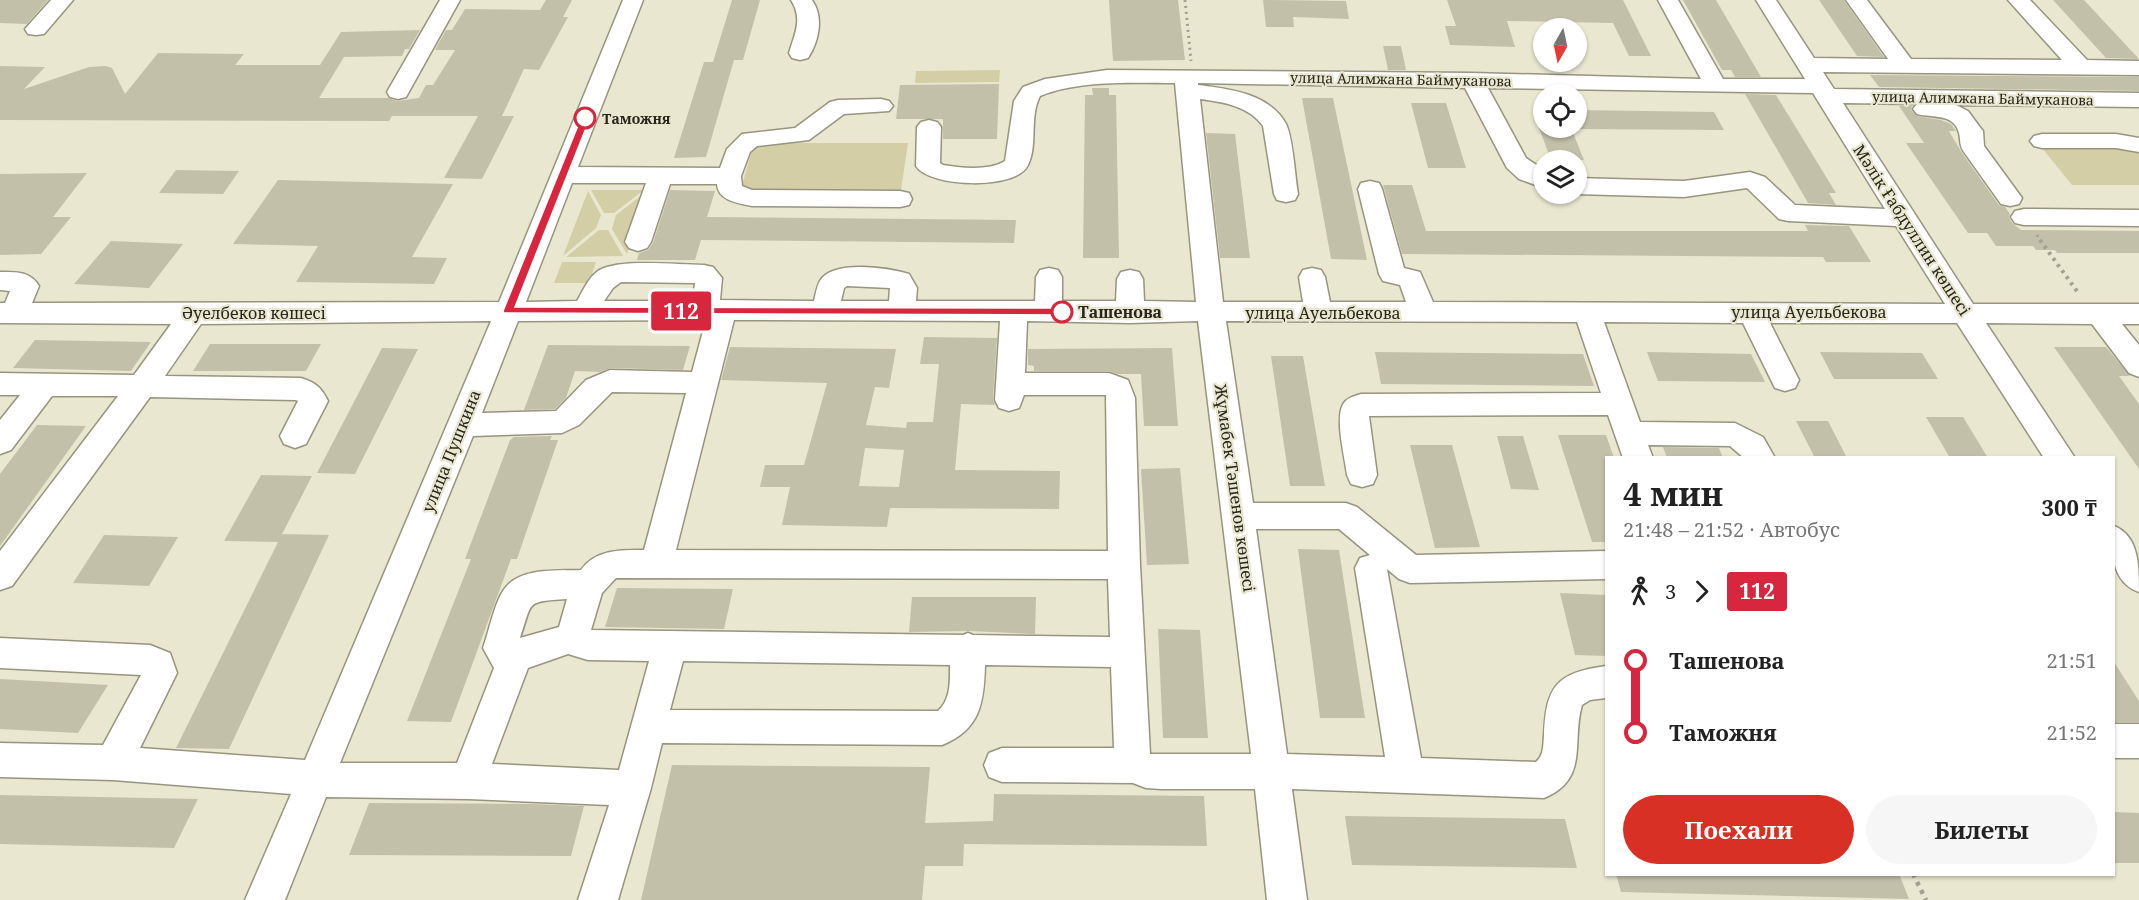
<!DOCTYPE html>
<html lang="ru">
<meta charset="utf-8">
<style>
body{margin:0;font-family:"Noto Serif",serif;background:#f6f6f6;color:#222;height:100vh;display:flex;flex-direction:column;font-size:22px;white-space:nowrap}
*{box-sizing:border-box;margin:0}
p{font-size:20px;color:#767676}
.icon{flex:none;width:33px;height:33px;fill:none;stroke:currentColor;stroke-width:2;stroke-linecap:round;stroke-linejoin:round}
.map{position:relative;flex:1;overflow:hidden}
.panel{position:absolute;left:1605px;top:456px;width:510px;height:420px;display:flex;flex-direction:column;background:#fff;border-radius:0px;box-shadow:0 2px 4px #0004}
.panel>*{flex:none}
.badge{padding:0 12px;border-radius:4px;font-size:21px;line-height:39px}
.needle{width:39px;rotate:189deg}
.controls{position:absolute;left:1533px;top:18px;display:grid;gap:12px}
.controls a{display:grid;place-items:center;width:54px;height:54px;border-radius:50%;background:#fff;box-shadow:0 2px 4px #0004;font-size:30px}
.map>.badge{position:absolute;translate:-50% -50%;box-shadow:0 0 0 3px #fff}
.legs{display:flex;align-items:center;gap:9px;height:66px;padding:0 18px;font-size:20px}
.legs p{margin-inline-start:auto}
.overview{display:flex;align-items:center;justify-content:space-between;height:102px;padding:0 18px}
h1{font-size:33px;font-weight:700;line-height:45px}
.primary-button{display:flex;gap:12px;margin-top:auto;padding:12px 18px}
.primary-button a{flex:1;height:69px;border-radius:36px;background:#d93025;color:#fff;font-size:24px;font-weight:700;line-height:69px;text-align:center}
.primary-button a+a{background:#f6f6f6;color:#222}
ul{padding:0 18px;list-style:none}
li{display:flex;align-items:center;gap:21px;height:72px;font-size:22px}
li i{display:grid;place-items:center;width:9px;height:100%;margin:0 8px;background:currentColor}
li i::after{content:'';width:15px;height:15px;margin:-8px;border:4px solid;border-radius:50%;background:#fff}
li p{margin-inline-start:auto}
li:first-child i{background:linear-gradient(#0000 50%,currentColor 0)}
li:last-child i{background:linear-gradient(currentColor 50%,#0000 0)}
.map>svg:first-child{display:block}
.green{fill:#d3cea5}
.building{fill:#c3c0aa;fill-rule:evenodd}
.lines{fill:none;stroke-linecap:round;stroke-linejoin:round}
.minor-casing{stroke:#97947f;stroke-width:3}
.path-far2{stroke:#a2a08e;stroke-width:3;stroke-dasharray:2 4;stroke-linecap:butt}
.path-far1{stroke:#a2a08e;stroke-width:4;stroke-dasharray:3 4.5;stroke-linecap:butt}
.path{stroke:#a2a08e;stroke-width:4.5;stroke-dasharray:4 5;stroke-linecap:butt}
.minor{fill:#fff;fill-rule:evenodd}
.line-1{fill:#d7263d;stroke:#fff;stroke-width:1.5}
.stop-1-dot{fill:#fff;stroke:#d7263d;stroke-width:3}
.labels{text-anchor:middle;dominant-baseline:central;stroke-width:4.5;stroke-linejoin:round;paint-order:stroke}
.far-street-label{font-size:14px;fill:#27261d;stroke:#eae7d0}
.far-stop-label{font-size:14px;font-weight:bold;fill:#27261d;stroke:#eae7d0;text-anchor:start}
.street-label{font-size:16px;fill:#27261d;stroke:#eae7d0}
.stop-label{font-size:16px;font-weight:bold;fill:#27261d;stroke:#eae7d0;text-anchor:start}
</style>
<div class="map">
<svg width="2139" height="900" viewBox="0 0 2139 900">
<rect width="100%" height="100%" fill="#eae7d0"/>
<path class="green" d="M1000,70L999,82L915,83L916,71Z
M754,143H908L901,190L741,189Z
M2042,148H2135L2139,152V185H2072Z
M591,190H644L614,213H604Z
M588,191L601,215L596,228L563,256Z
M647,191L627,254L612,229L616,215Z
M599,230H608L623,256L566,257Z
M562,262H596L589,283H554Z"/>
<path class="building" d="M0,0H48L27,24L0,23Z
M546,0H572L563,17H568L539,70L524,69L502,116H514L482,179L444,178L478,116H392L389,121L0,120V66L45,67L24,89L89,67L106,66L112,68L125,94L158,53L244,54L235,65H320L341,32L420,30L409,49H405L402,56L344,57L319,98H388L397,101L419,98L426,85H433L455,50H435L446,30H452L465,9L540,10Z
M732,0H760L743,60H734L706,157L674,158L704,62H713Z
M1109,0H1178L1185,60L1113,61Z
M1263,0L1346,1L1349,19L1293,17L1294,27H1266Z
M1447,0H1623L1651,56H1629L1613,23L1507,21L1515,47L1450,45L1445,26H1456Z
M1683,0H1716L1761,77H1735L1731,70H1722Z
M1819,0H1844L1884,57L1857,56Z
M2053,0H2084L2139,59L2106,58Z
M1383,46H1401L1406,70H1388Z
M1870,75L2139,77V91L1879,87Z
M999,84L997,139H943V119H896L900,85Z
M1092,88H1109V95H1116L1119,258H1083L1085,95H1093Z
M1745,94L1776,95L1836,193H1829L1836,205L1808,203Z
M1302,98H1333L1367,260L1331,259Z
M1411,103H1446L1466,168H1428Z
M1899,106H1912L1911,110L1917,116L1941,120L1951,124L1956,131H1949L1962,153L1999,205L2005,207L2010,214L2009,218L2013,224L2021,230L2139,231V253H2057L2055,250H2036L2033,246H1996L1987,233H1968L1906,143H1924Z
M1576,110L1714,112L1724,130L1576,129Z
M1539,128H1571L1584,160H1551Z
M1206,133L1235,134L1250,258H1220Z
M176,170L239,171L223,194L159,193Z
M87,173L53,217H71L41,254L0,255V174Z
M278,180L453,184L412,257L447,258L434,284L296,282L318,246L233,244Z
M1383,185H1412L1426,231H1808L1805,225L1849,226L1871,262H1826L1823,257L1402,254Z
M670,190L715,191L707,217L1016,220L1014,243L701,240L695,260H637L639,253L648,250L653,243Z
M111,241L183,244L149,288L74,284Z
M924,337L997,338L993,400L995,405L961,404L955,470L1060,471L1059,509L890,508L887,527L782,525L790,487H760L765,465H804L827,383L721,380L730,347L896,349L889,388L875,387L866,425L906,428L907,422H933L939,364H920ZM865,448L904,450L899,487L859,486Z
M35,340L151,342L131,371L13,368Z
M210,344H321L306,371H193Z
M548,345L690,346L683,370L610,368L600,372L575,371L566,398L555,409L524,410Z
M2054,347H2106L2130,376H2119L2139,404V469Z
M382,348L418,349L355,474L317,473Z
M1172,348L1178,426H1144L1141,374H1117L1109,371H1034V366L1028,365V349Z
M1375,352L1583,354L1594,386L1381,384Z
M1647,352L1751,354L1765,382L1658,381Z
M1820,352L1922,353L1938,379H1834Z
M1271,356H1303L1325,486H1290Z
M1926,417H1963L1988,458H1950Z
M1796,421H1828L1847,458H1815Z
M37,425L86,426L0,546V474Z
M1558,435H1606L1614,458H1606V542H1592Z
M552,436L550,440H558L517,559H511L451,722L407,721L471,559H465L510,440L514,437Z
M1497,436H1523L1539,490L1511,489Z
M1410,445H1452L1480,547L1435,548Z
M1663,447L1719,448L1723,458H1667Z
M1180,468L1189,564L1147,565L1141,469Z
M261,475L312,476L278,542L224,541Z
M282,534L329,535L229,749L176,748Z
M104,535L178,537L149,586L73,583Z
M1298,549L1339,550L1365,718H1320Z
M617,588L733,589L724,629L605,627Z
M1560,593L1606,595V656L1575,655Z
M912,597H1036L1035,634L969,631L909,632Z
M1158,629L1200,630L1208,738H1163Z
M2114,662L2139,701V722H2114Z
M0,679L108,685L78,733L0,729Z
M672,765L930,767L925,823L993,821L994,794L1204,796L1207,846L964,844L963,866H925L922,900H641Z
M0,795L198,799L174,848L0,844Z
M369,803L533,804L584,806L571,856L349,855Z
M2114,812L2139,813V863H2114Z
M1345,816L1565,819L1577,868L1352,865Z
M1616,874H1899L1909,899L1621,892Z"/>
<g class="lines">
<g class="minor-casing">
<path id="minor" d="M51,0H73L44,34L36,35L28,34L25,29Z
M440,0H460L406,97L398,99L390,97L387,92Z
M623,0H643L578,167L720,168L727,149L742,134L795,128L830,102L838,100L881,99L889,101L893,106L889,111L844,114L809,140L757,146L750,152L741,176L742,186L752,190L900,191L909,193L912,199L909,205L900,207L752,206C738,203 718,201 717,184H670L651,242L647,248L638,251L629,248L625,242L646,183H572L526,302L577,301C583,291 588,278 598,271C618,258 679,265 704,265L713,267L722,278L720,300L814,301C816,293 817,284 822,278C838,260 889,268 909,274L917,288L916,301H1035L1036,277L1040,270L1049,268L1058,270L1062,277V301H1116L1117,279L1121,272L1130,270L1139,272L1143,279L1144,301L1196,302L1175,83C1134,83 1079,80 1040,96C1029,117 1038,145 1028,165C1017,190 930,188 916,166L917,127L921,122L929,120L937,122L941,127L940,163L943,165C961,168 989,171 1005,161L1014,101L1023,87L1045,79L1107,70L1472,73L1701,79L1658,0H1678L1723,79H1805L1756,0H1776L1814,58L1888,59L1846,0H1867L1911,59L2062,60L2008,0H2030L2087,60L2139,61V75L1823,72L1834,89L2139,93V107L1956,105L1968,111L1979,126L1983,131L1984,146L2022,198L2019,204L2010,206L2001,204L1964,152C1959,145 1961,141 1959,133C1954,113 1932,118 1917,114L1913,109L1917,104L1843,103L1973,304H2139V324H2122L2139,345V377L2129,373L2092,324L1986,323L2075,458H2044L1957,323H1770L1799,380L1795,388L1785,391L1775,388L1743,323L1604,322L1640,422L1735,423L1763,437L1775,458H1744L1730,446L1648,445L1653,458H1623L1608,415L1369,416L1377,475L1373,484L1362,487L1351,484L1347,475C1345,458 1334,416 1344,403C1348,397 1355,396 1361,394L1601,393L1577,322L1226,321L1253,503H1346L1357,507L1416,555L1606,551V579L1410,583L1399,579L1387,569L1421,758L1536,762C1544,755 1543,746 1544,736C1546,686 1556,673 1606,666V698L1590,700L1582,705C1571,741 1590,779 1544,798L1292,789L1307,900H1267L1255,789H1161L1146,788L1133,783L1002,782L989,777L984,765L989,753L1002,748H1114L1111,667L985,665C984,703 980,730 942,745L662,743L651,788L618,900H578L609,805L468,799L326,797L285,900H245L291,794L113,780L0,777V743L103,745L141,675L0,668V638L150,645L170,653L177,673L140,748L305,760L491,321L201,324L165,376L301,378C316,383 321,387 328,401L306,444L295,448L284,444L280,436L298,401L296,400L150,397L12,586L0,590V551L118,396H52L11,450L0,454V420L20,395H0V373L134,375L171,324L0,323V303H5L10,291L0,290V272C16,272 30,271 39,286L32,303L499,302ZM1198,83L1465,88L1507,168L1519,179L1544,188V170L1526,158L1488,88L1813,93L1885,209L1795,205L1765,177L1750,172L1684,181L1576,178V194H1574L1684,197L1747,188L1779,219L1788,221L1896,226L1945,304L1433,302L1420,272L1404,268L1382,189L1379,183L1370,181L1361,183L1358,189L1379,274L1383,281L1400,285L1406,302H1330L1325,277L1321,270L1312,268L1303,270L1299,277L1303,302H1223L1200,99C1223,102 1249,106 1263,126L1274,194L1277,200L1286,202L1295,200L1298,194C1295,177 1293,138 1286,124C1269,93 1229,89 1198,85ZM621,282L695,283L693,301H604L613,288ZM847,286L890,288L889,301H841L844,288ZM706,320L692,372L610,370L586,380L556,411L482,413L518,321ZM734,320L1000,321L995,400L999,408L1009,411L1019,408L1024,395H1106L1108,551L676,550ZM1027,321L1130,323L1198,321L1251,754H1150L1140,565L1135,398L1128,380L1109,373H1025ZM612,392L686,393L644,550C621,550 596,549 581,570C559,571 522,567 506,587C495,599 489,632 483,648L494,668L457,763H340L473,436L562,433L579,425ZM1256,529H1339L1370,555L1360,558L1355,568L1385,757L1287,754ZM616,578L1108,579L1110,637L973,635L968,633L963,635L591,630L602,593ZM567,599L559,627L520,638C533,600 525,602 567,599ZM568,654L588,660L649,661L619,770L492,764L528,668ZM683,661L950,665C950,682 951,699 938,711L670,710Z
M791,0H812C824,17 819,41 808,58L800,60L792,58L789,53C795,33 803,19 791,0Z
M2042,134H2116L2139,138V152L2116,148H2042L2034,146L2030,141L2034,136Z
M2024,209L2139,210V226L2024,225L2015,223L2011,217L2015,211Z
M2114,526C2139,536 2139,566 2139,592C2111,582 2111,551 2114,526Z
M2114,724H2139V758H2114Z"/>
</g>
<path class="path-far2" d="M1185,0L1191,61
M2037,235L2041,241"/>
<path class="path-far1" d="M2040,240L2079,294"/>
<path class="path" d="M1913,874L1926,900"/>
<use href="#minor" class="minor"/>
</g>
<path class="line-1" d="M585,115L590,118L515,307L1062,308L1067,312L1062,315L504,313L503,311L581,118Z"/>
<g class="stop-1-dot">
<circle cx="585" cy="118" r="10"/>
<circle cx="1062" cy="312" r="10"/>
</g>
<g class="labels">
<g class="far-street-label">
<text transform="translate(1401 79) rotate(1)">улица Алимжана Баймуканова</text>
<text transform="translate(1983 98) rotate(1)">улица Алимжана Баймуканова</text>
</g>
<g class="far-stop-label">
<text x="602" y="118">Таможня</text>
</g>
<g class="street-label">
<text transform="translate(1912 230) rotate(57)">Мәлік Ғабдуллин көшесі</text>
<text x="1809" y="312">улица Ауельбекова</text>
<text x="254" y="313">Әуелбеков көшесі</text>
<text x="1323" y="313">улица Ауельбекова</text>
<text transform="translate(451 451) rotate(-68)">улица Пушкина</text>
<text transform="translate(1235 488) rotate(82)">Жұмабек Тәшенов көшесі</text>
</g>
<g class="stop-label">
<text x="1078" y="312">Ташенова</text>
</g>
</g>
</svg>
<div class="controls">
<a><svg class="needle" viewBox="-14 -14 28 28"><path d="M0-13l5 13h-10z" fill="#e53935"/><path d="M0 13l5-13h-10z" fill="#767676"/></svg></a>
<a><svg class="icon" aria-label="locate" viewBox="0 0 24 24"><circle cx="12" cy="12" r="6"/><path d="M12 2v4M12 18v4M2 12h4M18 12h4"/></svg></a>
<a><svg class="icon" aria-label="layers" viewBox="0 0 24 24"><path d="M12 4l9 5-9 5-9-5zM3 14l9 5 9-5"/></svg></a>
</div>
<b class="badge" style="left:681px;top:311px;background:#d7263d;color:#fff">112</b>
<section class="panel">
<div class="overview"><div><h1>4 мин</h1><p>21:48 – 21:52 · Автобус</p></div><b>300 ₸</b></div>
<div class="legs"><svg class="icon" aria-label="walk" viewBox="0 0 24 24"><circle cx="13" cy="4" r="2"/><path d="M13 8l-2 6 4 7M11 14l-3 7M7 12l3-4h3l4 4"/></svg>3<svg class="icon" aria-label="forward" viewBox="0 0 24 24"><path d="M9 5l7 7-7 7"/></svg><b class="badge" style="background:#d7263d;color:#fff">112</b></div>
<ul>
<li><i style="color:#d7263d"></i><b>Ташенова</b><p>21:51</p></li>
<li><i style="color:#d7263d"></i><b>Таможня</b><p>21:52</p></li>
</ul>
<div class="primary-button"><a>Поехали</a><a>Билеты</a></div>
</section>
</div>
